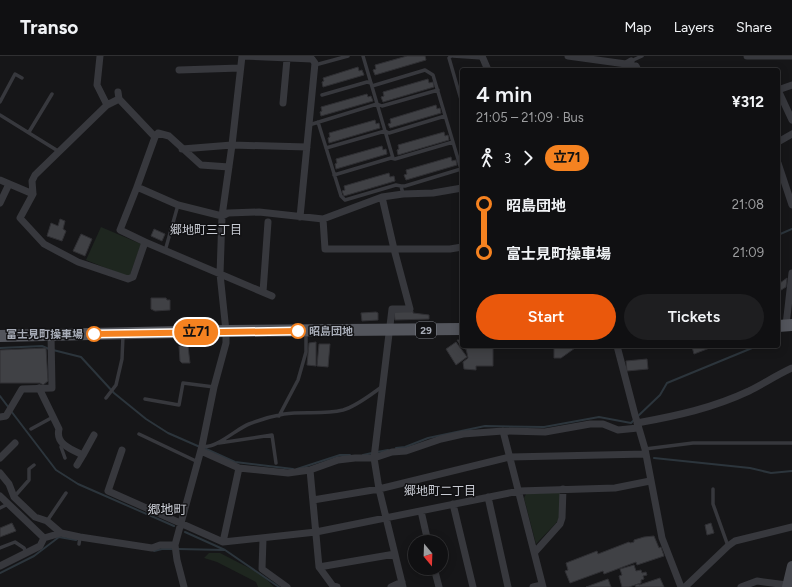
<!DOCTYPE html>
<meta charset="utf-8">
<style>
body{margin:0;font-family:Figtree,"Noto Sans JP",sans-serif;background:#1e1e20;color:#f1f3f6;height:100vh;display:flex;flex-direction:column;font-size:15px;white-space:nowrap}
*{box-sizing:border-box;margin:0}
p{font-size:13px;color:#9c9d9f}
.icon{flex:none;width:22px;height:22px;fill:none;stroke:currentColor;stroke-width:2;stroke-linecap:round;stroke-linejoin:round}
.map{position:relative;flex:1;overflow:hidden}
.drawer{position:absolute;left:460px;top:12px;width:320px;height:280px;display:flex;flex-direction:column;background:#101012;border-radius:4px;box-shadow:0 2px 10px #0003,0 0 0 1px #303032}
.drawer>*{flex:none}
.badge{padding:0 8px;border-radius:13px;font-size:14px;line-height:26px}
.needle{width:26px;rotate:161deg}
.fabs{position:absolute;left:408px;top:479px;display:grid;gap:8px}
.fabs a{display:grid;place-items:center;width:40px;height:40px;border-radius:50%;background:#101012;box-shadow:0 2px 10px #0003,0 0 0 1px #303032;font-size:20px}
.map>.badge{position:absolute;translate:-50% -50%;box-shadow:0 0 0 2px #fff}
.legs{display:flex;align-items:center;gap:6px;height:44px;padding:0 16px;font-size:13px}
.legs p{margin-inline-start:auto}
.summary{display:flex;align-items:center;justify-content:space-between;height:68px;padding:0 16px}
h1{font-size:22px;font-weight:600;line-height:30px}
.primary-button{display:flex;gap:8px;margin-top:auto;padding:8px 16px}
.primary-button a{flex:1;height:46px;border-radius:24px;background:#ea580c;color:#fff;font-size:16px;font-weight:600;line-height:46px;text-align:center}
.primary-button a+a{background:#1e1e20;color:#f1f3f6}
ul{padding:0 16px;list-style:none}
li{display:flex;align-items:center;gap:14px;height:48px;font-size:15px}
li i{display:grid;place-items:center;width:6px;height:100%;margin:0 5px;background:currentColor}
li i::after{content:'';width:10px;height:10px;margin:-5px;border:3px solid;border-radius:50%;background:#101012}
li p{margin-inline-start:auto}
li:first-child i{background:linear-gradient(#0000 50%,currentColor 0)}
li:last-child i{background:linear-gradient(currentColor 50%,#0000 0)}
header{display:flex;align-items:center;gap:24px;box-sizing:border-box;height:56px;padding:0 20px;background:#101012;border-bottom:1px solid #303032}
header strong{font-size:19px}
nav{display:flex;gap:22px;margin-inline-start:auto;font-size:14px}
.map>svg:first-child{display:block}
.green{fill:#1e261f}
.lines{fill:none;stroke-linecap:round;stroke-linejoin:round}
.stream{stroke:#2c353c;stroke-width:2}
.building{fill:#404145;stroke:#303034}
.lane{stroke:#37383d;stroke-width:3.5}
.street{stroke:#37383d;stroke-width:7}
.secondary{stroke:#45474d;stroke-width:10}
.primary{stroke:#53555c;stroke-width:12}
.line-1-casing{stroke:#fff;stroke-width:9}
.line-1{stroke:#f58220;stroke-width:6}
.stop-1-dot{fill:#fff;stroke:#f58220;stroke-width:2}
.labels{text-anchor:middle;dominant-baseline:central;stroke-width:3;stroke-linejoin:round;paint-order:stroke}
.shield{fill:#111113;stroke:#7b7e86;stroke-width:1}
.shield-label{font-size:10px;font-weight:bold;fill:#a8adb8}
.stop-label{font-size:11px;font-weight:bold;fill:#a8adb8;stroke:#111113;text-anchor:start}
.neighbourhood-label{font-size:12px;fill:#c9ccd4;stroke:#111113}
.quarter-label{font-size:13px;fill:#c9ccd4;stroke:#111113}
</style>
<header>
<strong>Transo</strong>
<nav><a>Map</a><a>Layers</a><a>Share</a></nav>
</header>
<div class="map">
<svg width="792" height="531" viewBox="0 0 792 531">
<rect width="100%" height="100%" fill="#161618"/>
<path class="green" d="M101,171L141,188L130,219L126,220L86,204Z
M560,436V461L557,466L536,488L524,442L526,438Z
M209,497H220L261,518L274,531H258L256,526L217,506L204,502Z"/>
<g class="lines">
<path class="stream" d="M778,179L792,173
M0,292L42,290L49,293
M53,294L81,301L114,337L146,363L168,377L200,391
M0,340L9,352
M11,355L56,414L78,428L174,470
M637,361L660,339L667,327L757,290
M204,392L235,406L293,413
M396,392L405,391L428,382L485,370L544,371L599,361L631,367L634,364
M377,396L388,394
M363,399L372,397
M654,402L750,412L771,417L792,415
M297,413L340,399H350
M185,476L225,494L279,531
M178,493L225,494
M154,495L162,493H173
M0,517L34,500L59,481L76,484"/>
</g>
<path class="building" d="M407,0H425L426,4L375,19L373,14L376,13L375,9Z
M358,11L359,15L362,14L364,19L323,31L322,26L324,25L323,22Z
M428,23L429,27L433,26L434,31L383,46L381,41L384,40L383,36Z
M367,38L368,41L371,40L373,45L321,60L320,56L322,55L321,51Z
M436,49L437,53L440,52L441,57L390,72L388,68L391,67L390,63Z
M375,64L376,68L379,67L380,72L329,87L328,82L330,81L329,77Z
M444,76L445,80L448,79L449,84L398,99L397,94L399,93L398,89Z
M382,90L383,94L386,93L387,98L336,113L335,108L337,107L336,103Z
M451,101L452,105L456,104L457,109L406,124L404,119L407,118L406,114Z
M389,117L390,121L394,120L395,125L344,140L342,135L345,134L344,130Z
M60,163L65,165L63,173L66,175L62,185L47,180L51,167L58,170Z
M154,173L165,178L162,185L151,180Z
M81,178L92,183L85,200L73,195Z
M787,222L786,231L778,236V223L780,227Z
M151,242H166L167,244H170V254L155,255L151,253Z
M413,255V257L429,259V263L395,264L394,256Z
M376,256L378,257V264L362,265L361,257Z
M457,284H462V290H493V310H476V314L464,313L463,306L468,302L467,297L466,293H465L464,290H461Z
M316,286V310L307,309L309,287Z
M456,286L467,301L456,309L446,293Z
M319,288H330L328,311L317,310Z
M179,290H188L190,307H182L180,305Z
M551,290H575V292L561,302H554V293Z
M695,290H715L694,298L692,291Z
M46,292L48,325L43,329L40,327H0V294Z
M647,303L648,313L627,315L626,305Z
M12,467L16,475L0,481V472Z
M711,467L714,477L707,479L705,469Z
M654,480L659,492L661,491L664,500L637,509L636,506L604,518L603,515L570,527L565,515L568,514L566,507L597,495L598,498L629,486L630,487L634,486V484L644,481Z
M634,509L636,515L641,514L642,517L646,516L647,519L643,520L644,523L641,524V527L629,531H622L619,520L622,519L620,513Z
M660,522L664,531H636L635,529L639,528V529Z
M608,523L611,531H586Z"/>
<g class="lines">
<path class="lane" d="M363,0L393,102
M451,0L449,2L462,47
M453,0L483,2
M631,5L642,0
M315,9L348,0
M372,30L425,14L433,19L461,113L405,130H401L403,138
M322,39L367,26L371,27
M0,46L15,18L22,22
M0,59L58,95
M318,66L341,140L345,144L396,129L401,130
M309,69L377,48L382,50L438,34
M29,76L52,38
M326,92L385,75L389,77L445,60
M334,119L391,102L395,103L453,86
M165,195L178,149
M106,342L116,329L122,303L123,279
M145,343L179,349L183,327L214,331
M279,360L298,324L306,296V276
M31,373L53,361
M139,378L198,406
M219,387L272,379L276,407
M62,388L61,391L65,402
M202,390C215,394 236,373 249,368C259,364 273,360 284,358C304,355 323,359 343,354C357,350 370,339 383,330
M645,393L693,387H792
M713,433V448L728,490
M14,441L29,424V413L34,409
M0,452L8,448
M47,465L66,437
M79,488L80,481
M0,492L15,486L24,492L26,497"/>
<path class="street" d="M100,0L97,29L107,49
M242,0L312,3L315,7L300,161
M482,0L488,14
M568,0L626,8L631,5
M747,0H792
M626,8L636,10L638,14
M179,14L240,12
M778,34L792,64
M778,34L792,29
M118,36L119,43L155,81
M283,47L287,3
M778,86L792,78
M182,93L232,89L307,91
M778,107L792,149
M229,111L201,109L169,80L158,77L155,81L137,131L178,149L222,160L228,157L259,156L323,163L382,141L403,138L433,137L462,132
M0,124L33,138L32,125L35,119L107,49L119,43
M137,131L120,174L145,186
M33,138L20,162L44,188L78,206L128,223L133,221L145,186L272,240
M382,141L394,193L410,253H392L374,402L379,433L403,531
M0,147L9,128
M323,163L325,193H450L462,191
M263,236L268,166
M786,269L792,217
M617,290L635,359L645,393L662,482L681,531
M39,332L59,373C55,388 72,394 83,399L94,379
M0,361L6,360L22,333L52,332L51,279
M637,367C676,360 713,352 749,335C763,328 777,319 792,312
M503,375L543,531
M122,394L108,435L223,486L316,476L519,435L615,432L650,425
M201,395L239,412L288,417L310,414L338,404L355,402H374L392,396L406,395L441,383L463,378L503,375L545,376L590,368H603L618,374L638,372
M0,402L15,387
M77,409L83,399
M310,414L319,511L333,530L337,531
M0,417L9,428L14,441L35,461L47,465L61,477
M0,440L44,482L40,490L0,510
M488,441L508,531
M313,444L379,433L510,401L646,398
M453,448L473,531
M421,455L428,486
M44,482L61,477L80,481L152,492L160,489H175
M263,483L262,513L287,531
M223,486L239,412
M535,496L560,468L562,462L563,433
M319,511L395,498
M434,512L439,531
M184,531L177,504L175,489L202,390L214,331L226,287V275L220,218L222,160L232,89L242,0
M391,531L402,526
M533,531L542,529
M685,531L728,490L735,485L792,471
M741,531L757,525L787,529"/>
<path class="secondary" d="M787,531L792,510"/>
<path class="primary" d="M778,270L792,269
M0,280L226,275L462,273"/>
</g>
<g class="lines">
<g class="line-1-casing">
<path id="line-1" d="M94,278L298,275"/>
</g>
<use href="#line-1" class="line-1"/>
</g>
<g class="stop-1-dot">
<circle cx="298" cy="275" r="7"/>
<circle cx="94" cy="278" r="7"/>
</g>
<g class="labels">
<rect class="shield" x="416" y="266" width="20" height="16" rx="3"/>
<g class="shield-label">
<text x="426" y="274">29</text>
</g>
<g class="stop-label">
<text x="309" y="275">昭島団地</text>
<text x="83" y="278" text-anchor="end">富士見町操車場</text>
</g>
<g class="neighbourhood-label">
<text x="206" y="174">郷地町三丁目</text>
<text x="440" y="435">郷地町二丁目</text>
</g>
<g class="quarter-label">
<text x="167" y="453">郷地町</text>
</g>
</g>
</svg>
<div class="fabs">
<a><svg class="needle" viewBox="-14 -14 28 28"><path d="M0-13l5 13h-10z" fill="#e53935"/><path d="M0 13l5-13h-10z" fill="#9c9d9f"/></svg></a>
</div>
<b class="badge" style="left:196px;top:276px;background:#f58220;color:#111">立71</b>
<section class="drawer">
<div class="summary"><div><h1>4 min</h1><p>21:05 – 21:09 · Bus</p></div><b>¥312</b></div>
<div class="legs"><svg class="icon" aria-label="walk" viewBox="0 0 24 24"><circle cx="13" cy="4" r="2"/><path d="M13 8l-2 6 4 7M11 14l-3 7M7 12l3-4h3l4 4"/></svg>3<svg class="icon" aria-label="forward" viewBox="0 0 24 24"><path d="M9 5l7 7-7 7"/></svg><b class="badge" style="background:#f58220;color:#111">立71</b></div>
<ul>
<li><i style="color:#f58220"></i><b>昭島団地</b><p>21:08</p></li>
<li><i style="color:#f58220"></i><b>富士見町操車場</b><p>21:09</p></li>
</ul>
<div class="primary-button"><a>Start</a><a>Tickets</a></div>
</section>
</div>
